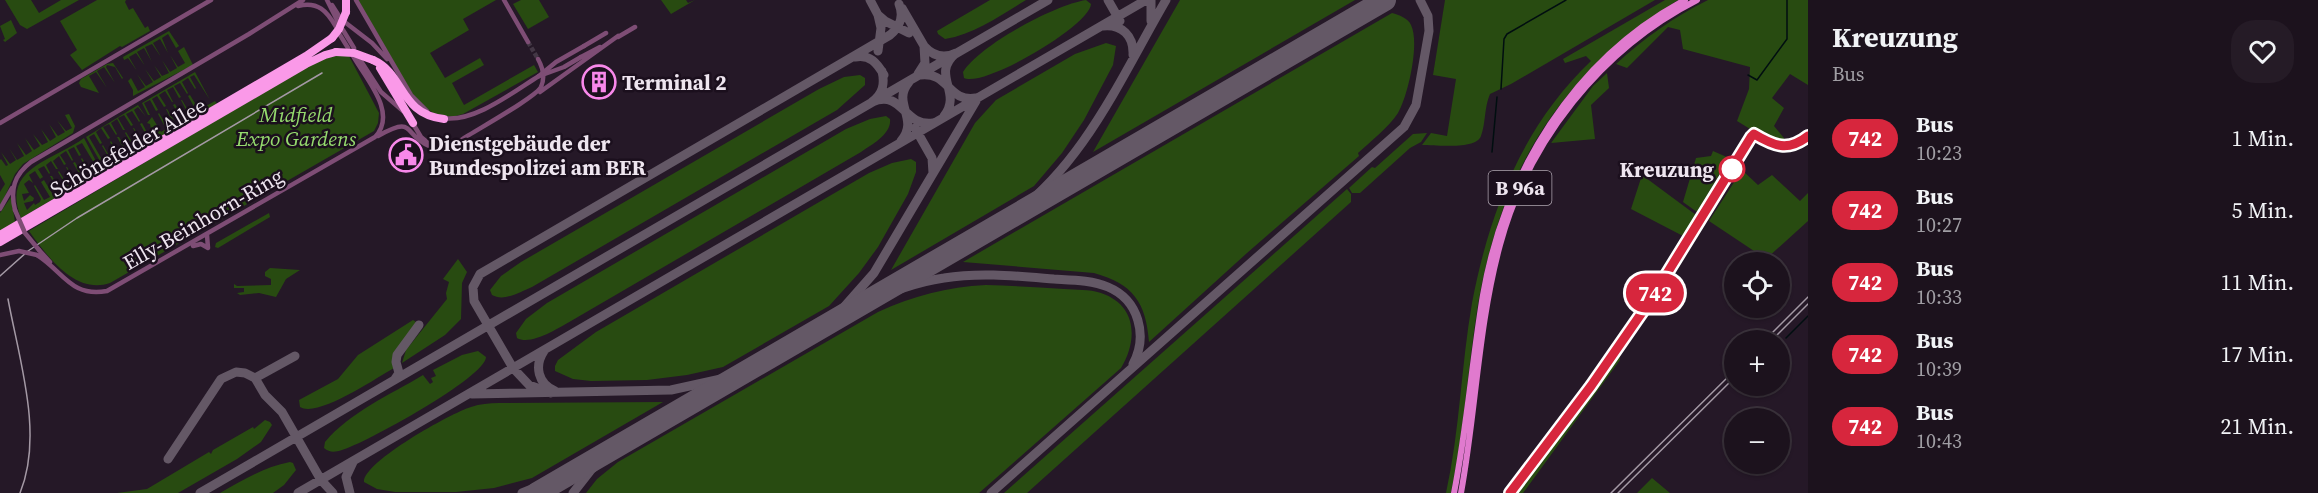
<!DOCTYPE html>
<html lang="de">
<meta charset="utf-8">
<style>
body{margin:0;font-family:"Source Serif 4",serif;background:#251b26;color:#f1f3f6;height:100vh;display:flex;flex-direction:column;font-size:22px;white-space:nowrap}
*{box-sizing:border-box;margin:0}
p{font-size:20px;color:#a09ea4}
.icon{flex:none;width:33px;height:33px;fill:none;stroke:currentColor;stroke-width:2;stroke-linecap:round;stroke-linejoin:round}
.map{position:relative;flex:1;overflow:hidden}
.side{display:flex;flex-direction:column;background:#1c121d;width:510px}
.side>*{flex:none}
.badge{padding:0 12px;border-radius:20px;font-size:21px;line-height:39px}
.tools{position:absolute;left:1724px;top:252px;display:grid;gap:12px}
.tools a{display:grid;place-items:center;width:66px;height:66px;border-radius:50%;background:#1c121d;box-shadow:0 2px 4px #0004,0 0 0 2px #3a323b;font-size:30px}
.map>.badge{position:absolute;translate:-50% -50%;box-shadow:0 0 0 3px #fff}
.round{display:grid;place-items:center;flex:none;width:63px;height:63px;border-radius:24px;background:#251b26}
.summary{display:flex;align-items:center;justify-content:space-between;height:102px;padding:0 24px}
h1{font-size:28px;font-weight:700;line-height:45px}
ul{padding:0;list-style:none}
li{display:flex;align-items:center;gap:18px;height:72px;padding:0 24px}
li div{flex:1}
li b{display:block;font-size:22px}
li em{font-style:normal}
li .badge{min-width:66px;font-weight:700;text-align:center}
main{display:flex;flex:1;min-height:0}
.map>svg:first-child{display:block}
.green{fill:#284b11}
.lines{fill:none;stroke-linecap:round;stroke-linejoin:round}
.stream{stroke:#000e10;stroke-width:1.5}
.taxiway{stroke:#645866;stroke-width:9}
.runway{stroke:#645866;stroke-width:22}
.minor-tunnel{stroke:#433745;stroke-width:4.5;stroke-dasharray:4.5 2;stroke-linecap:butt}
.minor{stroke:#7e4d75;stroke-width:4.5}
.major{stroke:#e07ace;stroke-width:6}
.highway{stroke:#fa99e8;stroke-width:8}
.tram{stroke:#a499a5;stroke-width:1.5}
.rail{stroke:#a499a5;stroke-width:1.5}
.minor-bridge{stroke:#7e4d75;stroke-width:4.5}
.highway-bridge{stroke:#fa99e8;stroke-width:8}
.line-casing{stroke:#fff;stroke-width:14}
.line{stroke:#d7263d;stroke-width:9}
.stop-dot{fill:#fff;stroke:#d7263d;stroke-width:3}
.labels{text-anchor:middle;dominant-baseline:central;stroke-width:5;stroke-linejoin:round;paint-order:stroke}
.shield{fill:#1b0f1d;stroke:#afa5b0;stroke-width:1.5}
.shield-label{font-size:20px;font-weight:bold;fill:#eee5ef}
.poi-label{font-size:21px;font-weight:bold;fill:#eee5ef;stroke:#1b0f1d;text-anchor:start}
.park-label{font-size:21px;font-style:italic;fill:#95db6e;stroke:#1b0f1d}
.street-label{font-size:21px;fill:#eee5ef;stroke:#1b0f1d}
.stop-label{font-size:21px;font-weight:bold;fill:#eee5ef;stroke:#1b0f1d;text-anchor:end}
</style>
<main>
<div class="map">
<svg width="1808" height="493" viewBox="0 0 1808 493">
<rect width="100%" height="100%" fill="#251827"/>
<path class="green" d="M5,0H31L39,13L61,0H79L27,29L20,25Z
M97,0H126L125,2L129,10L133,8L145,28L148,26L150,31L122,47L120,46L82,70L70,55L77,50L60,21Z
M358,0H496L463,19L469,30L430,53L445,78L480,58L484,65L452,83L464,105L534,65L538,72L463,114L452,117L433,113L416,100Z
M521,0H539L549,17L528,29L513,4Z
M661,0H686L688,3L695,0L671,14Z
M990,0H1026C1001,15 975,34 945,39L938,34L937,31Z
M1086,0L1091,4C1090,26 983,88 964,78L963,72C980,45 1054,5 1086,0Z
M1180,0H1355L1093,152Z
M1445,0H1655L1511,84L1490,94C1484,108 1486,122 1481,136C1476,150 1435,145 1422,145L1431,133L1447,136L1456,79L1433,75Z
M1665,0H1678C1561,74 1502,168 1478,304C1468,367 1464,431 1451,493H1446C1460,430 1461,366 1472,303C1489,213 1523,125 1591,61L1586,56L1565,63L1563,59Z
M1708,0H1808V85L1790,74L1772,98L1784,108L1774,126L1788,143H1773L1737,121L1749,89L1750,67L1683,49L1680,30L1668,27L1627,68L1616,64C1644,38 1674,17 1708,0Z
M1392,13C1399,15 1408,18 1411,25C1420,43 1408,96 1398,113C1388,128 1372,140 1358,153L1359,156L1247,253L1149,342C1146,302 1133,284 1094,273L963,262Z
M11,20L17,33L5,42L3,40L5,39L0,26Z
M169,31L179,46L176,48L168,34L162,38L168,53L160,39L153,43L161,57L152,44L145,47L152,62L144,48L137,52L145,66L136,53L129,57L137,71L128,58L124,60L123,57Z
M1106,43L1116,46L1113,65L1084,120L1062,153L1034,186L891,270L975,123L996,100L1075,54Z
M184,47L193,65L133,96V90L128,81L131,78L138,91L145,87L137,74L146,86L153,82L145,69L154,81L161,77L154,65L162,76L169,73L162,60L170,72L177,68L170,55L178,67L185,63L178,51Z
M336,56H349L379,113L378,123L374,131L110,283C75,295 47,256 29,231L318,60Z
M113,63L123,78L122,79L115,67L107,65L106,67L115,83L104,67L97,71L107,88L96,72L89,76L99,93L81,87L79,83L81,79L107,64Z
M195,72L210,100L194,75L190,77L196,88L195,89L188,78L182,82L188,93L187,94L180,83L174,86L181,97L179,98L173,87L167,90L173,102H172L165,91L159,95L166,106L164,107L157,96L152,99L158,110L156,111L150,100L144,103L150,115H148L142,103Z
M1607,73L1609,88L1591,105L1595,139L1551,143L1593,86Z
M860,75L865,78V85L837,110L532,287C520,292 504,302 492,295L490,290L501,276L521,262L819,89L844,77Z
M190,95L199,110L215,101L217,104L21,218C1,168 51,162 84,138L98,165L97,168L82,143L76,146L81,155L79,156L74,147L68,150L73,160L72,161L66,151L60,155L66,164L64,165L59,156L53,161L58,169H56L51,161L46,165L50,173L49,174L44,166L38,169L43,177L40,179L35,171L29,175L33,183L29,180L24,184L29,193L22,194L24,201L30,195L34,198L33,201L24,203L27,210L34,203L35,205L40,202L41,199L34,186L35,185L44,200L50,197L41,182L44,180L53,195L59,192L50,176H52L60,191L67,187L58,172L59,171L68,186L74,183L66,167H67L76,182L82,178L73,163L75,162L83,177L89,174L81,159L82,158L91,173L109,164L111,161L102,146L103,145L112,161L118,157L110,142L111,141L120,156L126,153L117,137H119L128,152L134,148L125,133L126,132L135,147L141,144L133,128H134L143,143L149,140L140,124L142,123L150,138L156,134H153V129H151L150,124L147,123L152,117L161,132L166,129L158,114L159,113L168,128L174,125L166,109H167L176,124L182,120L173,105L175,104L183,119L189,116L181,100H182L191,115L197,112L188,96Z
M138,105L146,117L138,107L134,110L140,121L139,122L132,111L126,114L133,125L131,126L124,115L118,118L125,130H123L117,119L111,123L117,134L116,135L109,124L103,127L110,138L108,139L101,128L96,132L102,143L100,144L94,134L89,137L104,163H101L86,137Z
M69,114L75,126L73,133L23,164L15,174L0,207V192L5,184L0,175V160L1,159L6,166L8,165L1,152L10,164L16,160L9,148L17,160L24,156L17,143L26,155L32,151L25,138L34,150L40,146L33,134L42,145L48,142L41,129L50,141L56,137L49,124L58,136L65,132L57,120L66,131L72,128L65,115Z
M886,116L890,119C892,134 871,145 861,152L571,321C558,328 531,346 517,338L516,333L526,319L547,303L846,129L870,119Z
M1427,133L1421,142L1410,148L1360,193H1352L1349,188L1372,167L1375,168L1413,134Z
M1713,151L1729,158L1697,212L1683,202L1696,158L1711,156Z
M911,159L916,162V172L908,194L878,247L859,273L829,306L723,367L687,375L647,380L591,381L573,379L555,371V366L558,360L596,332L869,173L892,163Z
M1742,170L1758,185L1772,175L1800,201L1808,193V221L1766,259L1709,221Z
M1642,175L1696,215L1683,236L1631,209Z
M1347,189L1351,194V202L1037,484L1027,493H1004Z
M11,197L15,222L0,231V213Z
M269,213L270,217L218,248L215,247L216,243Z
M458,259L467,272L462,283L461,319L445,335L402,363L406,350L447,299L446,293L449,282L443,279Z
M270,268L300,270L286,279L276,297L259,293L240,295L237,293L244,292V288H234V284L237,286L271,285V279L265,276V272Z
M986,285C1012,286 1038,287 1064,289C1076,290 1089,289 1101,293C1137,305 1138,340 1121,368L979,493H586L597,479L618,462L878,312C913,296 947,287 986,285Z
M413,320L416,322L395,352L393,361L394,368C376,378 318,418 300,407L299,400L338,379L358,355Z
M1619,350L1620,360L1523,493H1513Z
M478,351L486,357C486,377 364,444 342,450C335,452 330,453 324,448L325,442C350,412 390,395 423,375L430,384L433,382L431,378L436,376L433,370L462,355Z
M663,402L532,478L494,488L456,492H395L377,489L364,482C363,462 451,413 471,407C480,404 489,403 499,403Z
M265,420L270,422L272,425L261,442L237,459L178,493H117L147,489L209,452L211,454L213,450L253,427L254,429Z
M290,462L293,463L296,470L284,485L273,493H220C243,480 264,467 290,462Z
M1652,478L1670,493H1637Z"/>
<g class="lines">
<path class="stream" d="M1748,75L1757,80L1787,39V0
M1501,89L1504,39L1507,34L1566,0
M1492,152L1497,97
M1786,338L1808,316"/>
<path class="taxiway" d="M870,0L878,15
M1108,0L1120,21
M1151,0V21
M902,8L927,51
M1103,26C1122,24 1134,36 1133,55
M924,46C933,56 944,59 956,53C930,75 963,92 944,116
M878,51L881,28L878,15L885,21L909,33
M855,57C870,54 877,63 884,75
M882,71C885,84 883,94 872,102C903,89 903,127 933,123
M918,74L925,63L924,46
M920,75C949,71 948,103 976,98
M915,128L932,158L933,173
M901,141C920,119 891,103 909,82
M1006,220C1083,167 1120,79 1166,0
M861,305C888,293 915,282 944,278C980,272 1017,276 1054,279C1071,280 1092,280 1108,287C1139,300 1148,336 1133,364
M803,339L844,307L874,273L976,101
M544,351C534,366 538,384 555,391
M255,378L295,356
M395,379L399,373L396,362L397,355L419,325
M551,393L529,385L513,368L474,301L473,287L480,274L890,35C900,27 904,16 899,4
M472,394L671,390L721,379L762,363
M168,459L221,379L236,372L245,373L255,378L265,395L282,412L321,480L333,493
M200,493L1048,0
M298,493L1146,0
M350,493L346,477L353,462
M522,493L576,471
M573,493L591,470L618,446
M991,493L1404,127L1416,105L1429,31L1428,16L1420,0"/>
<path class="runway" d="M537,493L1385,0"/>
<path class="minor-tunnel" d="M528,42L538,59"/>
<path class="minor" d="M327,0L338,22
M356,0L411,95L427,111
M504,0L528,42
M332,5L339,16
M298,6C318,1 327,11 336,27
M346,23L372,43L387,59
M343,30L354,48
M340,35L348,48
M618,37L635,27
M584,46L606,33
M581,57L600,47
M359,58L381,92L403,111
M540,92L618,36
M443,118C474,123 513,92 539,76
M412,122L421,137L433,147L448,146L461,140C476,130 535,98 541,87C545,78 543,68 538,59
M0,123L211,0
M378,136C416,115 402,134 429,146
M0,209L12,188
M15,210C10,190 14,175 31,162L249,34L303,0
M193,246L201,244L208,248L207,235
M39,250L50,262
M37,255C63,271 71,298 107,291L375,137C398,113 366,79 353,56
M1510,493C1596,381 1676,265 1747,143"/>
<path class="major" d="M1454,493C1467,427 1472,361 1483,295C1504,174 1574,59 1685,0
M1461,493C1476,411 1478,326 1500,245C1528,141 1601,49 1697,0"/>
<path class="highway" d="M346,12V0
M373,60C405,74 399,114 444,119
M380,68L413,123
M0,235L306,56L332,38
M0,242L306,64L325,55L336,52"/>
<path class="tram" d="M1765,340L1808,297
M1611,493L1734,371"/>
<path class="rail" d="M0,276L28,251L77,218L322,73
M8,299C19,359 44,435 20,493
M1772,340L1808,304
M1618,493L1734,378"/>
<path class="minor-bridge" d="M542,75L564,67L581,57
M539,76L556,62L584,46
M15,210L25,233L39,250
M0,255L19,251L37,255"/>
<path class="highway-bridge" d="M332,38L339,29L346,12
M336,52L354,53L373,60"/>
</g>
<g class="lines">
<g class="line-casing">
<path id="line" d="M1510,493L1591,386L1650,301L1751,137L1754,134C1774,146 1788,152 1808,136"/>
</g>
<use href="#line" class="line"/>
</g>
<defs>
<g id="building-ring" transform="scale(1.725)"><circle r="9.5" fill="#1b0f1d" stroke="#f888ea" stroke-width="1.5"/><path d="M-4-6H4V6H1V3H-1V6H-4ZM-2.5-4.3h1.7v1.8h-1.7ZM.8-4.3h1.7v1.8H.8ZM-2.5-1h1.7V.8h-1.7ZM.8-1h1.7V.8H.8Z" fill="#f888ea"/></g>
<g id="civic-ring" transform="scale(1.725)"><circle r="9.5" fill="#1b0f1d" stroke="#f888ea" stroke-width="1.5"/><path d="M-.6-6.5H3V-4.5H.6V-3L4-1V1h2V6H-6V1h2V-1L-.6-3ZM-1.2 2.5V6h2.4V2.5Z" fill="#f888ea"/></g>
</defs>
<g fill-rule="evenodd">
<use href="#building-ring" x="599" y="82"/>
<use href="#civic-ring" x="406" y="155"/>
</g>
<circle class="stop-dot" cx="1732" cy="169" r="12"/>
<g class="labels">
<rect class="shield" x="1488.5" y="171" width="63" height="34" rx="4.5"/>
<g class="shield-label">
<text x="1520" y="188">B 96a</text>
</g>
<g class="poi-label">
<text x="622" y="82">Terminal 2</text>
<text x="429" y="143">Dienstgebäude der<tspan x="429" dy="24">Bundespolizei am BER</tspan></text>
</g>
<g class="park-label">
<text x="296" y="114">Midfield<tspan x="296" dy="24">Expo Gardens</tspan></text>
</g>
<g class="street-label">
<text transform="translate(128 147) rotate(-30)">Schönefelder Allee</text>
<text transform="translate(203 219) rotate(-30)">Elly-Beinhorn-Ring</text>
</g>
<g class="stop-label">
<text x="1714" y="169">Kreuzung</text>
</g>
</g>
</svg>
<div class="tools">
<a><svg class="icon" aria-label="locate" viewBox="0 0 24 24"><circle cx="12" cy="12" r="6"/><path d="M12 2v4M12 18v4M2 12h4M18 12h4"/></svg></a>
<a>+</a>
<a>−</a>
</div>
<b class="badge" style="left:1655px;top:293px;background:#d7263d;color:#fff">742</b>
</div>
<section class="side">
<div class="summary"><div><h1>Kreuzung</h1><p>Bus</p></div><a class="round"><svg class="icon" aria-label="heart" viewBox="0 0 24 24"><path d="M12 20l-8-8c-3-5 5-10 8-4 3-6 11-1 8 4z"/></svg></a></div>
<ul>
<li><span class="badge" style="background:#d7263d;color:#fff">742</span><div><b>Bus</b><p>10:23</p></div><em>1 Min.</em></li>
<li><span class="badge" style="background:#d7263d;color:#fff">742</span><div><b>Bus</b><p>10:27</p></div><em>5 Min.</em></li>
<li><span class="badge" style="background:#d7263d;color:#fff">742</span><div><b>Bus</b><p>10:33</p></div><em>11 Min.</em></li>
<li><span class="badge" style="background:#d7263d;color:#fff">742</span><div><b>Bus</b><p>10:39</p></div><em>17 Min.</em></li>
<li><span class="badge" style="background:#d7263d;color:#fff">742</span><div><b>Bus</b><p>10:43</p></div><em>21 Min.</em></li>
</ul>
</section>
</main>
